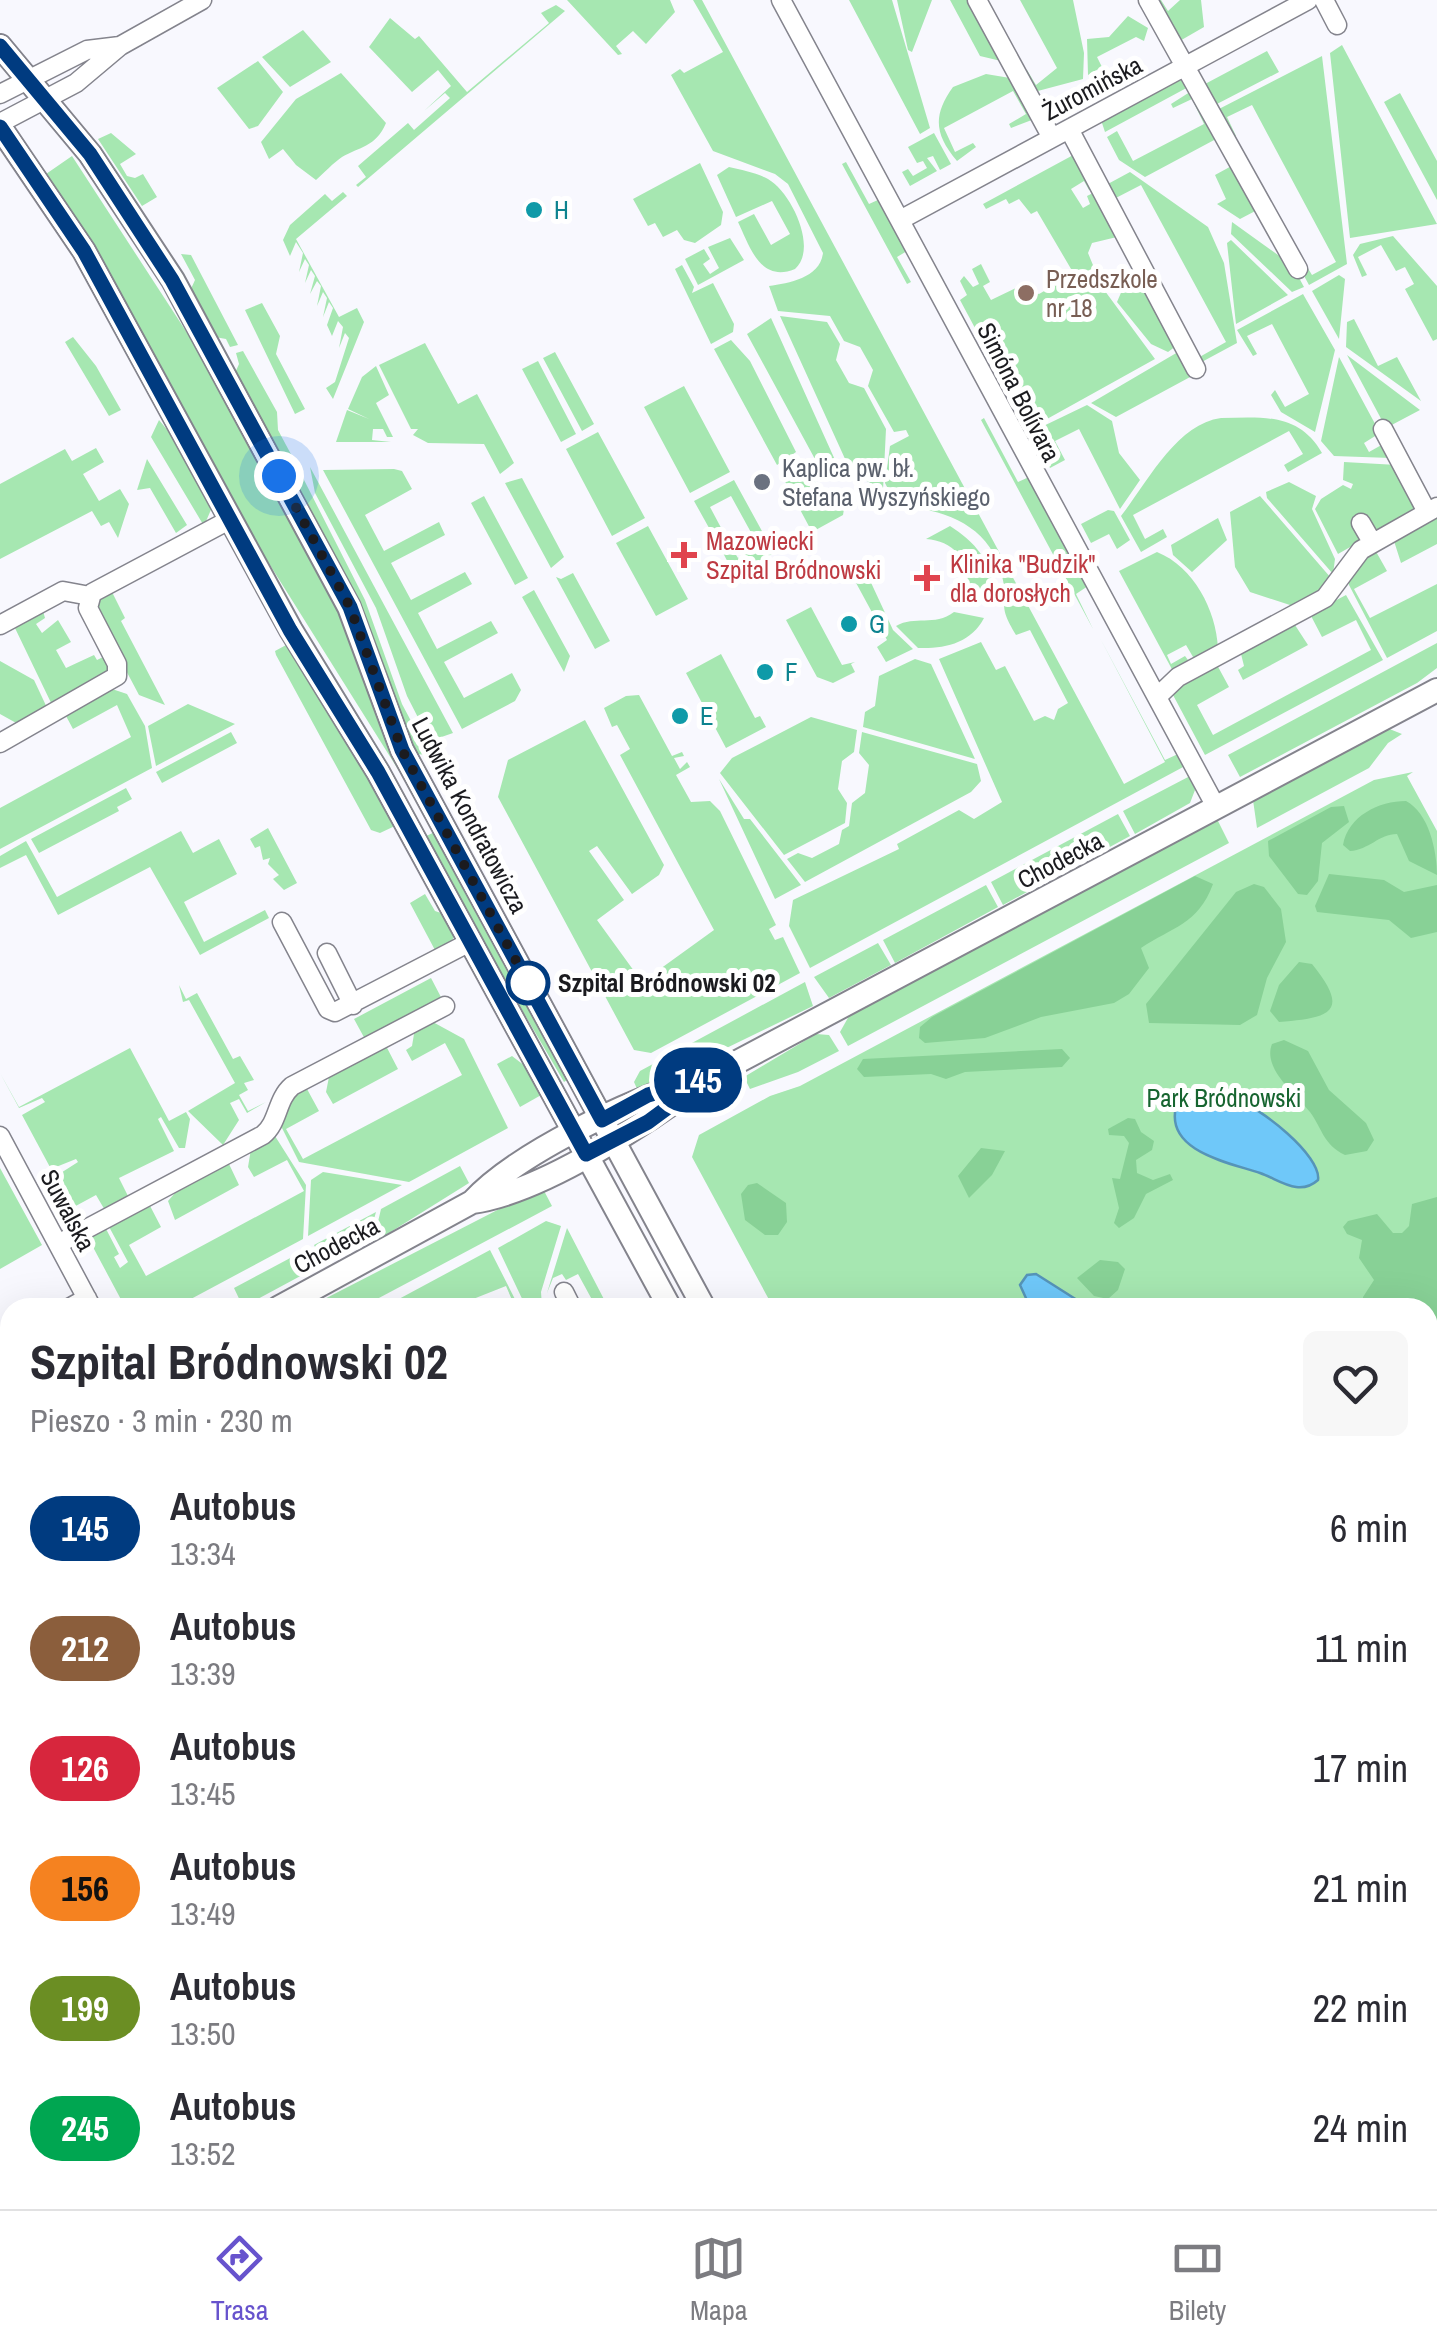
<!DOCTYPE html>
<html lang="pl">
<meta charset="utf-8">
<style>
body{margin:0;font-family:"Archivo Narrow",sans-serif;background:#f7f7f7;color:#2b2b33;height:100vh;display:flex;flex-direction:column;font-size:38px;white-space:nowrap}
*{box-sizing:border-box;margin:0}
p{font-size:32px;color:#7c7c81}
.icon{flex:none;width:55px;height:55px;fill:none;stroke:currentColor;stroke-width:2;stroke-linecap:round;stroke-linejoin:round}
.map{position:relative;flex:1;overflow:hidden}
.drawer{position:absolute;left:0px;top:1298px;width:1438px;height:912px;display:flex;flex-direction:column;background:#fff;border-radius:30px 30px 0 0;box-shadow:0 10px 40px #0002}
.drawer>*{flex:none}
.badge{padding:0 20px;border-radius:32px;font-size:35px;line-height:65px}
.you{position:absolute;width:50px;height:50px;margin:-25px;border:8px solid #fff;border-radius:50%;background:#1a73e8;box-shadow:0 0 0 15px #1a73e833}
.map>.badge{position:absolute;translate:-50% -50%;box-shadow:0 0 0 5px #fff}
.round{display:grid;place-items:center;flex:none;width:105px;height:105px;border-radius:15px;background:#f7f7f7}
.summary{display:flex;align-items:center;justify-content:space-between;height:170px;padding:0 30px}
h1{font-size:48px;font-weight:700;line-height:75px}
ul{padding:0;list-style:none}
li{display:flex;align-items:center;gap:30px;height:120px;padding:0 30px}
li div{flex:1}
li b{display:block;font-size:38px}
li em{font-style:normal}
li .badge{min-width:110px;font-weight:700;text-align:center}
.tab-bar{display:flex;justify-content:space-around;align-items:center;height:140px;border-top:2px solid #e1e1e2;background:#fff;font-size:28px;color:#7c7c81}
.tab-bar a{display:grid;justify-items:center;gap:5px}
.tab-bar .selected{color:#6753cd}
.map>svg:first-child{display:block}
.green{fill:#a6e7b1}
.forest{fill:#88d196}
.water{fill:#6fc8f9;stroke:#5694b8;stroke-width:2.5}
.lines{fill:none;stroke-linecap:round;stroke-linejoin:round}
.street-casing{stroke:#84848d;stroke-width:21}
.secondary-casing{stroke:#84848d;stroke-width:26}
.street{stroke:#fff;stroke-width:18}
.secondary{stroke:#fff;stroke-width:22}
.line-casing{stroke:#fff;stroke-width:22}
.line{stroke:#003b80;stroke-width:15}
.walk{stroke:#1b1b1f;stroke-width:10;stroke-dasharray:0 18}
.culture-dot{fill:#0f9aa8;stroke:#fff;stroke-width:4}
.education-dot{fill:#8d6e63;stroke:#fff;stroke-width:4}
.worship-dot{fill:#6b7280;stroke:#fff;stroke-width:4}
.health-dot{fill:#e0444e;stroke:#fff;stroke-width:4}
.stop-dot{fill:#fff;stroke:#003b80;stroke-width:5}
.labels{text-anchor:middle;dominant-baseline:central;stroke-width:10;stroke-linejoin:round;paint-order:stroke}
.street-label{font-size:25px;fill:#1b1b1f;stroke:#fff}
.culture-label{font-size:25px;fill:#0d838f;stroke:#fff;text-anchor:start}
.education-label{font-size:25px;fill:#785e54;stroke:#fff;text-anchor:start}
.worship-label{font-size:25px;fill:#5b616d;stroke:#fff;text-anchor:start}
.health-label{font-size:25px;fill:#be3a42;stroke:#fff;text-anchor:start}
.stop-label{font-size:25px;font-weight:bold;fill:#1b1b1f;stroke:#fff;text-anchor:start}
.park-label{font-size:25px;fill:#176530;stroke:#fff}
</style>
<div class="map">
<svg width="1437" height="2209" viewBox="0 0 1437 2209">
<rect width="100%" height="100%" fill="#f8f8fe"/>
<path class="green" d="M567,0H670L675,12L646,44L633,31L616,46L622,54L618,55Z
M693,0H702L1124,784L1165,762L1100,638L1165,760L1178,754L1185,766L810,968L789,926L793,900L899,849L897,844L959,810L974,819L1002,802L939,659L981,642L996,670L1005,666L1034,721L1045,716L1054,720L1058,709L1068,703L1030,630L1016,635C995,601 1010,607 1002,576C990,524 943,509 897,506L885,483L890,446L909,436L906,430L894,432L868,386L873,370L860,347L844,341L830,316L778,311L769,286C789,283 820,278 823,253L788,184L775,174L713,151L671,75L680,69L684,73L723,52Z
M849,0H892L930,128L920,134Z
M897,0H932L912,52L908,50Z
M950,0H973L1001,61L980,56Z
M1020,0H1073L1084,53L1083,79L1034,92L1024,72L1027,70L1036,85L1057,68Z
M1154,0H1161L1168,11L1180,0H1201L1204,27L1178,42Z
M556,5L565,11L358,187L356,185L366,177L358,166L408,123L414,130L450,98L445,93L424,111L451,86L438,70L412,92L369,47L390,18L415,39L419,36L467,92L549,23L541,13Z
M1128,16L1148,28L1144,41L1136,37L1097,57L1102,67L1088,75L1087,39L1109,37Z
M303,30L331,62L290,87L262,57Z
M1342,45L1437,224L1350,238L1330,53Z
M1267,51L1279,72L1215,105L1205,84Z
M1322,56L1347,264L1309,285L1296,261L1301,257L1312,275L1336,262L1252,105L1227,117L1236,136L1232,138L1217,110Z
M258,61L283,92L258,126L249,129L217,88Z
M341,73L386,123C376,147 359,147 342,157C333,163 324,173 316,180L296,165L283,149L269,159L261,142L296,99Z
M986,74L1016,79L1037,118L1011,128L1009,124L1026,114L1013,91L944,128L955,152L973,143L976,147L957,161C934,134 933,115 953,87Z
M1185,75L1192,85L1105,132L1101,120Z
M1193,90L1216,139L1145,177L1119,160L1107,137L1117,131L1133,161L1204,124L1192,99L1173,108L1171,104Z
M1400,93L1437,161V200L1384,102Z
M111,133L136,154L120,164L127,176L135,178L143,174L157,197L142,206L98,139Z
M934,133L951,164L940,170L933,156L927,158L937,171L910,186L902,172L908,169L913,176L927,168L923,161L917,163L908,147Z
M1077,153L1095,187L1089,190L1084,181L1071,189L1083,208L1090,204L1087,196L1097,191L1121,236L1092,243L1088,253L1102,287L1155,359L1029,429L960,300L967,295L960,281L964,276L973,287L979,284L972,269L981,264L990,282L983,286L991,300L1026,283L1028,290L1039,294L1074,274L1037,211L1031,214L1019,199L1009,204L1006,199L986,209L983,204Z
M72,156L208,365L344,616L402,768L399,771L250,533L81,226L46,174Z
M846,162L869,204L880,199L907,251L897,257L911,282L907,284L842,164Z
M700,163L723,212L721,225L695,243L684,240L677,230L663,237L655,223L648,226L633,199Z
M1237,163L1261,208L1240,219L1217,204L1226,199L1215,175Z
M729,167C742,170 757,173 768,179C792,193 818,249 795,269C760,283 750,247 738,222L754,214L771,245L790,234L772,201L736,217L717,175Z
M1130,172L1208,227L1224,263L1237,343L1198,364L1196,359L1226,342L1141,185L1110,201L1106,185Z
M343,192L347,196L296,239L339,317L357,308L364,322L333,399L326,388L335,382L349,338L345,333L339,348L343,327L338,321L332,336L327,325L333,308L329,302L323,317L327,298L323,292L317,306L321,286L317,281L310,294L315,276L311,270L305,283L309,265L305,259L299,272L303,253L296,242L290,256L283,240L290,225L325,194L332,201Z
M1232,222L1292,265L1304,287L1292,292L1231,234Z
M1393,236L1437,286V339L1433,341L1405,289L1414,284L1405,267L1396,271L1381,245L1358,257L1367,275L1362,277L1353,255L1360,244Z
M730,238L744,260L698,285L685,259L704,249L710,259L703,264L710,274L719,268L708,247Z
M1231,240L1288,295L1236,324L1227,243Z
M181,254L191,255L238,345L230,347L226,339L215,337L190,291L195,280Z
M682,265L694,287L692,293L713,283L734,324L733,332L711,344L675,269Z
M1339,275L1345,279L1339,339L1312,291Z
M1142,286L1147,288L1176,346L1168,352L1151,344L1117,302L1123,288Z
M1303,294L1335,350L1315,432L1281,412L1271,395L1275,390L1285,407L1309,394L1272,324L1247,336L1257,354L1253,356L1237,330Z
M262,303L280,336L276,354L305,409L295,414L245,310Z
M780,316L827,322L840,344L836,360L849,383L864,388L886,429L883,490L851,472Z
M771,318L840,471L816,461L747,334Z
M1354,319L1378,366L1397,357L1421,401L1346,347L1347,322Z
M73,337L96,366L121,410L109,416L65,342Z
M731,340L750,361L796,452L777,465L714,349Z
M425,343L458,404L477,394L514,463L500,474L484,444L428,443L413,435L418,429H411L379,365Z
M243,351L277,412L278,430L293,458L278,454L235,373L239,364L236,353Z
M555,352L594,424L582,431L543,358Z
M1178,352L1192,376L1116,417L1091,403Z
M1347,355L1420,410L1386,428Z
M1339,357L1380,433L1364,443L1369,452L1385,443L1391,458L1334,456L1321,441Z
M538,361L576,434L561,442L522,369Z
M376,366L389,395L376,403L393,437H387L383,429H373L372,440L391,442H336L347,410L369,419L348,409L362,377Z
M684,386L730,472L690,493L644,407Z
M1087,405L1112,421L1119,453L1140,480L1120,509L1079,429L1055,441L1065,460L1050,468L1031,432Z
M984,418L1018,482L1029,477L1088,586L1076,594L1093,629L981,420Z
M1221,418C1263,417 1299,413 1322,453L1288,472L1284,465L1303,454L1289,431L1133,515L1145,539L1163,529L1167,537L1141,552L1121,516C1147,483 1176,424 1221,418Z
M159,420L184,450L213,505L204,526L151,437Z
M598,432L645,518L612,536L566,449Z
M96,448L104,462L83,474L99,501L120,489L129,504L118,538L109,522L101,526L92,511L0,559V484L65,449L72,461Z
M147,459L187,525L176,533L150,488L137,490Z
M800,461L820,488L844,509L843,515L812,532L780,472Z
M1344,462L1397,465L1420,507L1338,554L1315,509L1321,499L1343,485L1351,489L1353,484L1343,480Z
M310,467L453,733L430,741L407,696L376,608L315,493Z
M394,469L402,471L412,489L365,515L384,551L439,522L445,535L391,563L411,600L465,572L472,584L418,613L437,649L491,621L498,633L444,662L464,698L512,673L521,690L515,701L462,729L323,470Z
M301,474L365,600L402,704L429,755L416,754L297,488Z
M522,478L564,557L551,568L505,483Z
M734,480L774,553L734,574L722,551L731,547L738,558L759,547L731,496L710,507L727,539L718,544L694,501Z
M1289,482L1316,496L1312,509L1335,559L1333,574L1267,498L1266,492Z
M484,496L528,578L515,585L471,503Z
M1260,496L1331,578L1327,588L1293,606L1250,592L1235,567L1230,512Z
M1108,510L1114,511L1130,540L1117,549L1109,534L1091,543L1081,524Z
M1437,514V544L1401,563L1394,541Z
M1218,518L1227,540L1192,572L1173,555L1171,545Z
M648,526L688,599L656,616L616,543Z
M950,526C977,543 997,567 992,601L968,587C969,560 954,541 926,539Z
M1374,548L1387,571L1354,589L1370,618L1437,584V631L1387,658L1349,585L1348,575Z
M1157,552C1194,567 1216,610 1218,648L1196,662L1186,645L1167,655L1171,664L1185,656L1191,664L1174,673L1119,571Z
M573,573L610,641L595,649L556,577L561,579Z
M867,574L893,630L913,649L886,662L877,647L887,640L855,581Z
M110,588L125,618L121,621L165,705L139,695L96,614V600Z
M534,590L570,656L564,672L522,597Z
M1346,595L1383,660L1205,755L1173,695L1176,688L1216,663L1229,687L1197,705L1213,735L1371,650L1356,620L1322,637L1310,614Z
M811,607L842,665L855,662L851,664L855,672L833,683L817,677L786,620Z
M43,611L45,618L36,624L42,633L58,620L71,642L56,650L66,668L94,655L97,660L107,655L112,672L54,709L14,626Z
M954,612L984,618C971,643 945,649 918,648L896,626C915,615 934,627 954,612Z
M1293,622L1308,645L1243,680L1238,670L1244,666L1240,650Z
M1437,643V668L1417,683L1240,777L1228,755Z
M288,644L397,825L380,833L371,830L276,655L275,651Z
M721,654L755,718L760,716L766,727L726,748L686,673Z
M915,659L931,664L975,759L863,727L865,712L875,706L879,676Z
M0,661L34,680L49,712L18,724L0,714Z
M112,689L127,694L145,726L152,768L0,849V808L131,737L117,705L73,729L66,716Z
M639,695L672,756L682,752L684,756L674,758L680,769L687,762L690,767L676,775L691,802L710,801L720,811L776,925L769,929L775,940L783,937L800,973L651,1053L634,1050L498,797L508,760L585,720L664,865L659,875L632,894L597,846L589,851L624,900L597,920L642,982L714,930L620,755L630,749L617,725L612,727L604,708L626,696Z
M188,704L235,724L156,766L148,726Z
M811,717L857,730L854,752L842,761L838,789L847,803L845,823L784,855L720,773L732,758Z
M1387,728L1402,734L1388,743L1369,768L1257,828L1253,800Z
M231,732L237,743L162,783L156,772Z
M862,732L977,764L981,781L971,792L805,882L787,859L798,853L812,858L839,844L842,830L849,826L852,803L865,793L869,765L859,753Z
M1413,772L1407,776L1437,831V2152L1428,2167V1308L773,1307L692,1157L699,1135L770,1096L800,1086L1374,780Z
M1190,776L1195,790L1190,803L1135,834L1123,811Z
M719,779L744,819H750L801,885L775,899Z
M126,788L132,799L117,807L119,811L39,853L31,839Z
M1118,814L1130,836L1003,905L991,882Z
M1217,819L1229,843L848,1046L840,1032L849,1016Z
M268,828L297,883L284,890L273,879L279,875L268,864L270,858L263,860L260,846L255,848L250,839Z
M181,831L193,853L219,839L237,874L184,902L204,942L265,910L269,918L200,955L150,867L58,915L26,855L0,868V856L26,841L57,897Z
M437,831L570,1078L564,1082L422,838Z
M986,885L998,907L895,963L883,940Z
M425,894L435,911L444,914L455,934L451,943L436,952L410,903Z
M878,943L891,965L829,998L814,977Z
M431,978L443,1001L366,1041L354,1019Z
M805,982L813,1006L638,1091L634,1082L640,1071Z
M179,985L186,999L197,993L233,1059L240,1056L254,1080L244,1083L248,1090L239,1095L248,1111L266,1102L247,1113L239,1099L230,1103L239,1120L223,1145L188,1111L235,1083L189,1000L183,1002Z
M431,1021L464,1039L508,1128L409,1182L299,1162L280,1124L291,1097L307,1089L319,1111L286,1129L303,1159L462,1075L445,1043L412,1061L406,1050L412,1046L415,1028Z
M816,1034L829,1035L839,1051L798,1072L750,1089L744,1077Z
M385,1044L398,1069L333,1104L326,1092L329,1077Z
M130,1048L169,1121L186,1112L190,1119L185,1148H179L161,1117L158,1119L174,1151L119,1178L130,1200L106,1212L96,1195L72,1208L56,1176L78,1162L76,1159L51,1169L22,1115L45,1102L42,1098L19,1108L0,1073L19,1107Z
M512,1056L525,1066L543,1094L520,1107L497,1064Z
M275,1136L306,1185L303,1239L176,1307H125L86,1234L104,1225L119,1254L114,1257L120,1268L128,1262L107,1223L148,1202L161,1227L129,1245L146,1276L304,1191L287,1160L254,1177L248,1167L251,1149Z
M229,1164L239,1185L175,1220L168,1201L175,1193Z
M460,1166L469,1183L373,1243L381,1209Z
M0,1168L42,1245L0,1269Z
M323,1172L402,1185L308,1236L311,1180Z
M542,1187L552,1206L362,1307L307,1308Z
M376,1212L368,1240L324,1264L314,1245Z
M546,1221L561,1226L541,1292L542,1307H526L498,1248Z
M567,1228L608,1307H596L578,1274L566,1280L562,1274L553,1278L547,1293Z
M309,1248L319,1266L243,1307L234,1288Z
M490,1250L519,1307H515L506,1286L453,1307H384Z"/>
<path class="forest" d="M1406,801C1429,813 1437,851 1437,875L1409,861L1397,834C1379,834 1369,850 1350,851L1343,845C1348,816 1379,801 1406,801Z
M1344,806L1349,822L1322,843L1318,881L1307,895L1298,894L1269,856L1268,841L1331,807Z
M1329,874L1384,880L1404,892L1437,885V932L1411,938L1389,920L1317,912L1315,906Z
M1195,876L1213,884C1198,925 1172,927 1141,948L1149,968L1129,994L1114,1003L1041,1017L985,1038L925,1043L919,1038L920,1027L932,1017Z
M1254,884L1264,887L1281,909L1286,942L1267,978L1257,1015L1240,1025L1149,1023L1146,1004L1236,892Z
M1299,962L1312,964C1352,1013 1329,1018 1279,1022L1270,1011L1279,985Z
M1284,1040L1308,1051L1329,1090L1366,1123L1374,1140L1367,1151L1345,1155C1323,1144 1323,1130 1310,1112C1297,1095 1262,1069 1272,1044Z
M1062,1049L1070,1058L1062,1067L965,1072L946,1079L931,1074L864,1077L857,1069L863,1059Z
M1128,1118L1135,1119L1141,1132L1154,1141L1152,1150L1136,1160L1137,1173L1153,1180L1170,1174L1173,1180L1146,1194L1134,1218L1119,1228L1114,1223L1119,1208L1112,1178L1120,1179L1129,1143L1124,1136L1109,1135L1108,1129Z
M981,1148L1005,1151L992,1175L969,1198L958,1176Z
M757,1183L786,1203L787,1222L778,1235H765L745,1220L741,1194L748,1185Z
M1437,1197V1342L1428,1343V1308L1363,1307V1297L1374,1280L1359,1258L1362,1240L1347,1234L1343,1227L1348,1221L1377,1214L1393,1233H1402L1409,1226L1412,1204Z
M1100,1260L1118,1262L1125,1269L1118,1290L1108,1299L1094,1296L1077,1278Z"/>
<path class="water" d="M1195,1098C1208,1099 1223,1097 1236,1100C1259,1106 1322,1156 1318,1180C1299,1197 1280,1180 1260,1173C1231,1163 1165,1152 1176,1107Z
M1036,1274L1088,1307H1030L1020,1285L1027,1275Z"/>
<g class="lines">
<g class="street-casing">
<path id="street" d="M781,0L1215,805
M977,0L1052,138
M1148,0L1298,269
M1324,0L1337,25
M0,94L87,50L120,46
M0,123L76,83L120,46L202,0
M1069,129L1196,369
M900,220L1308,0
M1383,429L1427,512
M1361,523L1372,542
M0,625L63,591L90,596
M1157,697L1178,677L1325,598L1361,550L1437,507
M0,743L117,676V664L88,608L92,593L231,519
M282,922L328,1009L335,1012L470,942
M327,953L353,1005
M0,1136L92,1308
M58,1244L263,1135C279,1122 276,1100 292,1086L445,1006
M564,1292L572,1308
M69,1308L87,1298
M0,1344L10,1339
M0,1747L10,1740
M0,1819L10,1815
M0,2044L10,2063
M84,2200L89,2209
M568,2200L573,2209
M713,2200L720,2209
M860,2200L865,2209
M970,2200L974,2209
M1023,2209L1035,2202"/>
</g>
<g class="secondary-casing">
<path id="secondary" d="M0,46L90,154L173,280L349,607L402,750L704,1308
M0,127L84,251L291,630L378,772L670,1308
M472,1202C542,1193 651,1120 709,1077L1437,690
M278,1308L472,1202C517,1153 630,1100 694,1081
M0,1458L10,1453
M1150,2200L1155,2209
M1186,2200L1190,2209"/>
</g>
<use href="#street" class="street"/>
<use href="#secondary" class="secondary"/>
</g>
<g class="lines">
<g class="line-casing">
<path id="line" d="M0,46L90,154L172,280L350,607L402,750L602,1120L648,1095L709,1077L648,1122L586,1154L378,772L290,630L84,251L0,127"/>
</g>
<use href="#line" class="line"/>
<path class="walk" d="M279,476L350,607L402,750L528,983"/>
</g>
<g class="culture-dot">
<circle cx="534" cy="210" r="10"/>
<circle cx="849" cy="624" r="10"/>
<circle cx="765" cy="672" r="10"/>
<circle cx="680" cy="716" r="10"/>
</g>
<circle class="education-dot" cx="1026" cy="293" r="10"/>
<circle class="worship-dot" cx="762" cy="482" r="10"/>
<g class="health-dot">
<path d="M679 540h10v10h10v10h-10v10h-10v-10h-10v-10h10z"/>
<path d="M922 563h10v10h10v10h-10v10h-10v-10h-10v-10h10z"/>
</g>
<circle class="stop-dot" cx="528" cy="983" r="20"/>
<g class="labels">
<g class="street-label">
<text transform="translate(1092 88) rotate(-28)">Żuromińska</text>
<text transform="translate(1019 392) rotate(63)">Simóna Bolívara</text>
<text transform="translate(470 815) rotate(62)">Ludwika Kondratowicza</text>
<text transform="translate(1060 860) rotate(-28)">Chodecka</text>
<text transform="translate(68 1210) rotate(62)">Suwalska</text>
<text transform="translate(336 1245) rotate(-28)">Chodecka</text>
</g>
<g class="culture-label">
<text x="554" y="210">H</text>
<text x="869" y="624">G</text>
<text x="785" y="672">F</text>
<text x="700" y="716">E</text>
</g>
<g class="education-label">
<text x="1046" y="279">Przedszkole<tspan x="1046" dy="29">nr 18</tspan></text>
</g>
<g class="worship-label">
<text x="782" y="468">Kaplica pw. bł.<tspan x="782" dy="29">Stefana Wyszyńskiego</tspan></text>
</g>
<g class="health-label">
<text x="706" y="541">Mazowiecki<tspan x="706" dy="29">Szpital Bródnowski</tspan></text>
<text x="950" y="564">Klinika "Budzik"<tspan x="950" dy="29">dla dorosłych</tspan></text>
</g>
<g class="stop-label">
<text x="558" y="983">Szpital Bródnowski 02</text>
</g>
<g class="park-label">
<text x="1224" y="1098">Park Bródnowski</text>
</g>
</g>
</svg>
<div class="you" style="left:279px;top:476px"></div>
<b class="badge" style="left:698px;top:1080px;background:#003b80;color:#fff">145</b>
<section class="drawer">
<div class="summary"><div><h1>Szpital Bródnowski 02</h1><p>Pieszo · 3 min · 230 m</p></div><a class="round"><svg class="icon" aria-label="heart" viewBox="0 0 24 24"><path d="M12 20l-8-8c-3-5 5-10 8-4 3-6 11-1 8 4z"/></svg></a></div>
<ul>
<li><span class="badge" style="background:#003b80;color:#fff">145</span><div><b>Autobus</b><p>13:34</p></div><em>6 min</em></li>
<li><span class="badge" style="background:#8b5e3c;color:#fff">212</span><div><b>Autobus</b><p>13:39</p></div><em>11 min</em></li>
<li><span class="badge" style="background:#d7263d;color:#fff">126</span><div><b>Autobus</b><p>13:45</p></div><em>17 min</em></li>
<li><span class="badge" style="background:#f58220;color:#111">156</span><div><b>Autobus</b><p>13:49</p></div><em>21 min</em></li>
<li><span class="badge" style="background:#6b8e23;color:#fff">199</span><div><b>Autobus</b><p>13:50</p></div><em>22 min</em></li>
<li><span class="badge" style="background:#00a651;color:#fff">245</span><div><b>Autobus</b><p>13:52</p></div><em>24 min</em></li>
</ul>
</section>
</div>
<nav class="tab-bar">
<a class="selected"><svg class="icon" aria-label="directions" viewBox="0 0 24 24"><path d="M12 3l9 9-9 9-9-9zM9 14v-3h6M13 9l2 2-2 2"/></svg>Trasa</a>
<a><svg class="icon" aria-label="map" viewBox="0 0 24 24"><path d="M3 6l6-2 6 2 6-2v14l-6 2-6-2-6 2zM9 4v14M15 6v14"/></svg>Mapa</a>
<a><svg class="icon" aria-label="tickets" viewBox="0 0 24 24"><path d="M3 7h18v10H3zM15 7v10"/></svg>Bilety</a>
</nav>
